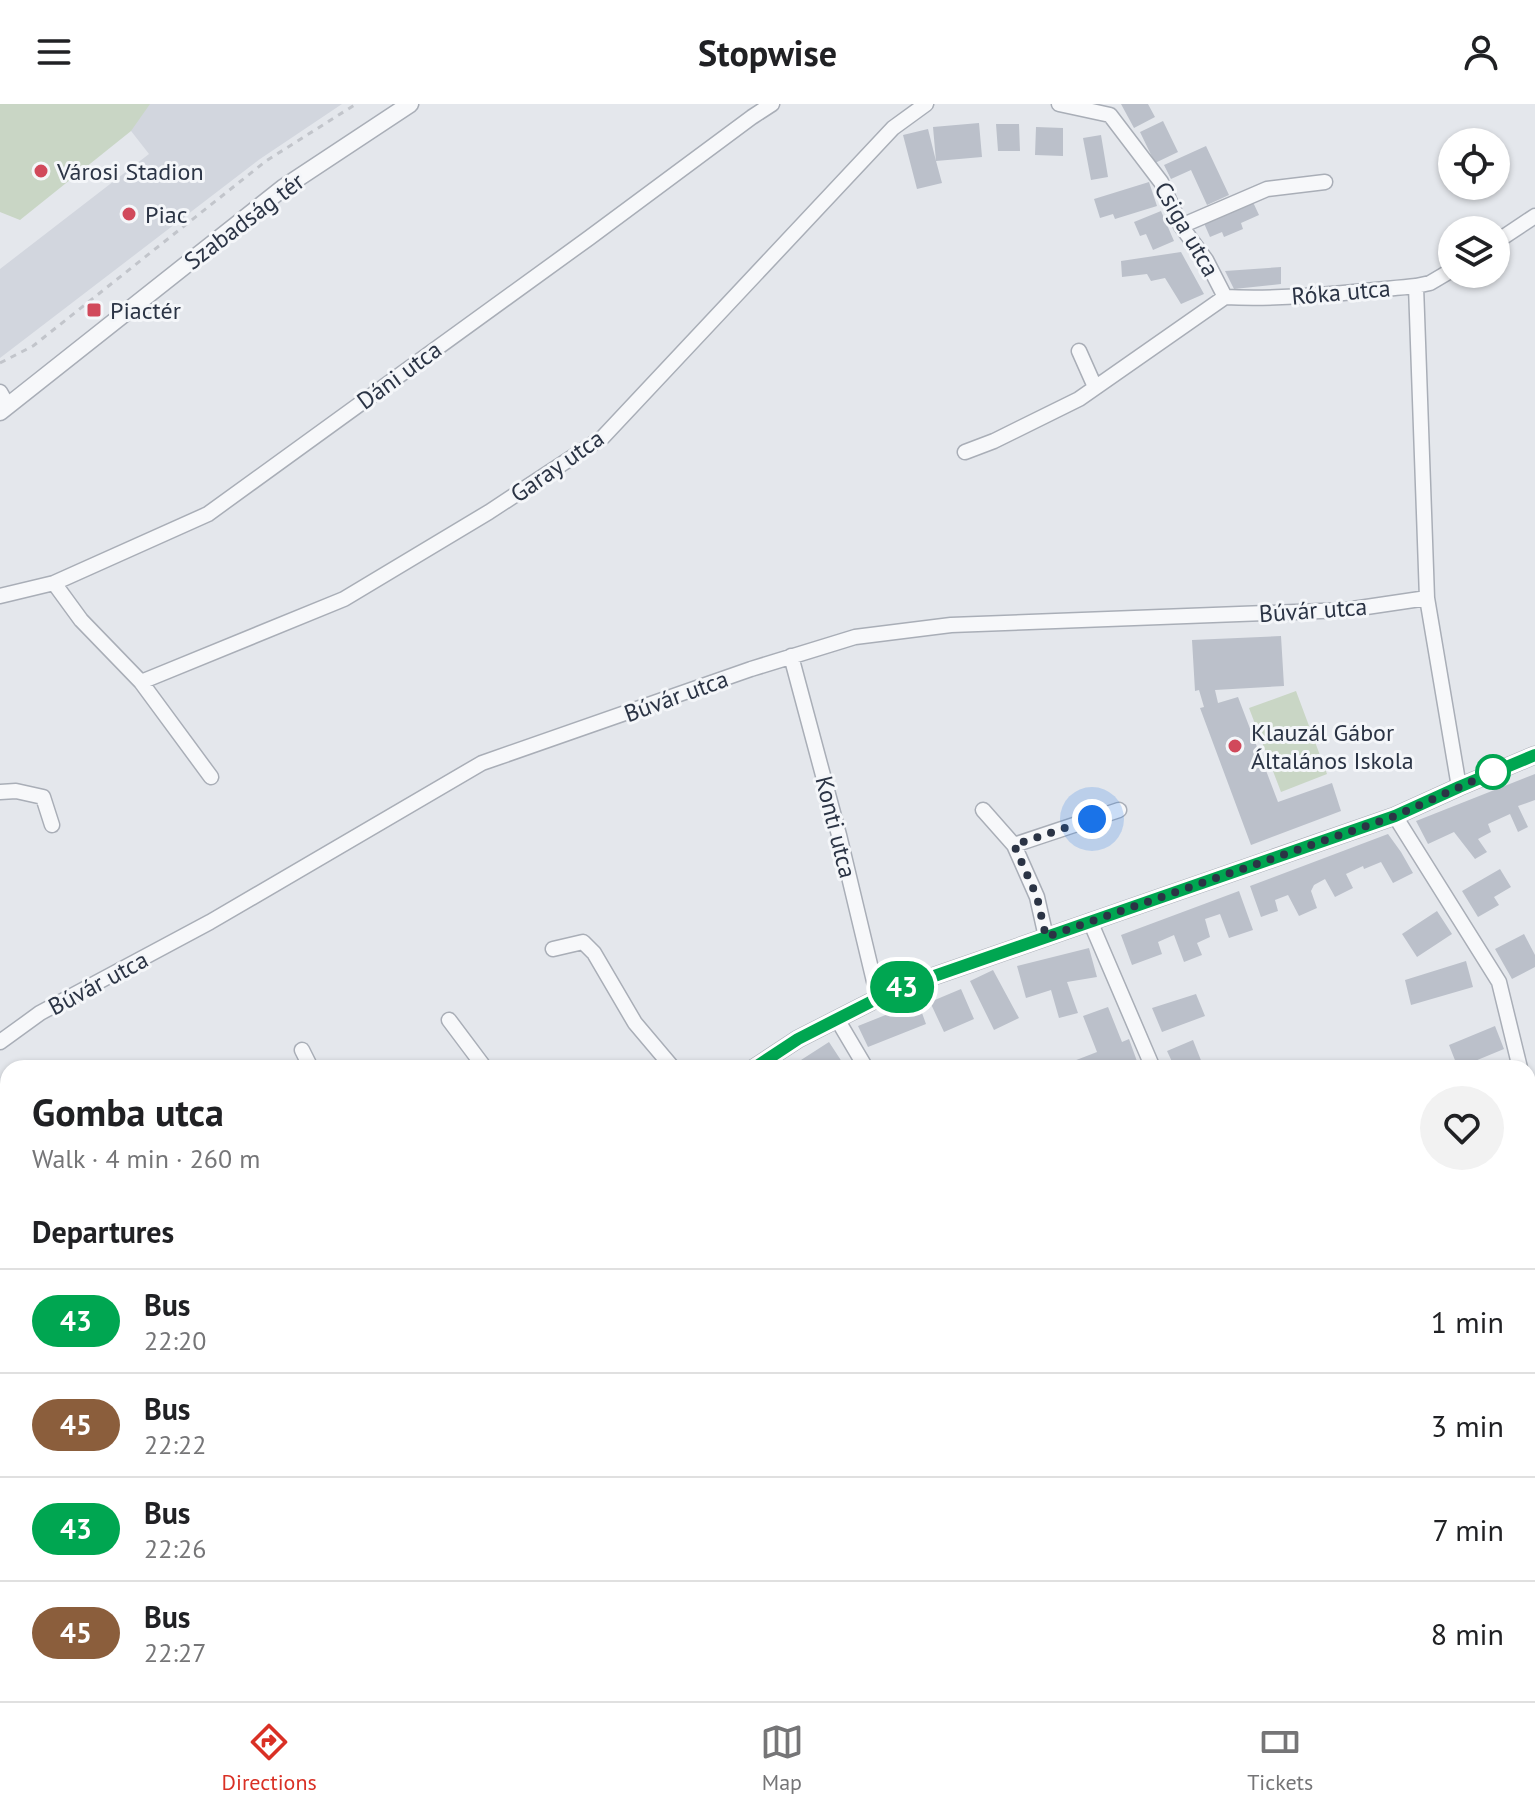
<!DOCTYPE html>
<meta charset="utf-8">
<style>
body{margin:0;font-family:"PT Sans",sans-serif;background:#f2f2f2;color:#202124;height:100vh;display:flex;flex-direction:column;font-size:30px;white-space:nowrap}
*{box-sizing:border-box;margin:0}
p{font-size:26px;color:#757577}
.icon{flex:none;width:44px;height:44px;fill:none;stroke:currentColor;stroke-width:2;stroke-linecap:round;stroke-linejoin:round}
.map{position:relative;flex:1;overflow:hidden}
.details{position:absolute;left:0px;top:956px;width:1536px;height:642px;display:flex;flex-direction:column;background:#fff;border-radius:24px 24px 0 0;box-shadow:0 2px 6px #0004}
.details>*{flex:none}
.badge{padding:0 16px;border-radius:26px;font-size:28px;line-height:52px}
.tools{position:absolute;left:1438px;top:24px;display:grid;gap:16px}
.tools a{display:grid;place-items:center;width:72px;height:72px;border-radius:50%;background:#fff;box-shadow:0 2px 6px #0004;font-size:40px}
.you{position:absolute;width:40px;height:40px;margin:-20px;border:6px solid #fff;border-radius:50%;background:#1a73e8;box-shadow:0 0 0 12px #1a73e833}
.map>.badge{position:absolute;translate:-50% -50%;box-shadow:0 0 0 4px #fff}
h2{padding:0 32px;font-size:30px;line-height:72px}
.round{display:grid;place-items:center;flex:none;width:84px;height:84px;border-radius:42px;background:#f2f2f2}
.headline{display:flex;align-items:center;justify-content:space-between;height:136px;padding:0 32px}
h1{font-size:38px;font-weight:800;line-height:60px}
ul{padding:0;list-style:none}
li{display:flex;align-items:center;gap:24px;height:104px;padding:0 32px;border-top:2px solid #e0e0e0}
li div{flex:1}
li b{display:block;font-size:30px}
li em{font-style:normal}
li .badge{min-width:88px;font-weight:700;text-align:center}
header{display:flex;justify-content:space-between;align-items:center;height:104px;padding:0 32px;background:#fff;font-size:36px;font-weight:800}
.tab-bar{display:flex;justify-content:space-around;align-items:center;height:112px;border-top:2px solid #e0e0e0;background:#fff;font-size:22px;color:#757577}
.tab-bar a{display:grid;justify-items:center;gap:4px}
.tab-bar .selected{color:#d93025}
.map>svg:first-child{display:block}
.built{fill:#d2d6de}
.green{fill:#c9d6c5}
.building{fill:#bbc0ca}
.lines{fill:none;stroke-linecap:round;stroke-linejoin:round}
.minor-casing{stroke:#a9aeb7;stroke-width:17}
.tertiary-casing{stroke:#a9aeb7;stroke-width:19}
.path{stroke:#c2c5cb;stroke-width:3;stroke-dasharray:6 6;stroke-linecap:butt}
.minor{stroke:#f7f8fa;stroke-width:14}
.tertiary{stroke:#f7f8fa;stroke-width:16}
.line-casing{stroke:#fff;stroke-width:18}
.line{stroke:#00a651;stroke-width:12}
.walk{stroke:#2b3445;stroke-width:8;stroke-dasharray:0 14.4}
.poi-dot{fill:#d1495b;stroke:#f4f6f9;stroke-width:3}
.stop-dot{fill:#fff;stroke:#00a651;stroke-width:4}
.labels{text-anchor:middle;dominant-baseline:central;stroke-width:6;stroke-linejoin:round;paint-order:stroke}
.poi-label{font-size:24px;fill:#2b3445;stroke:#f4f6f9;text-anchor:start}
.street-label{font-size:24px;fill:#2b3445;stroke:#f4f6f9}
</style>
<header><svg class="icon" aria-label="menu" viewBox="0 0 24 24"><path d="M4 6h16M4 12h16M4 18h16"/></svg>Stopwise<svg class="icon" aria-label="person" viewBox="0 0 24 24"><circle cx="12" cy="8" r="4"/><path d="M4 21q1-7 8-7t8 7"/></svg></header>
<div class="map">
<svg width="1535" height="1597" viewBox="0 0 1535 1597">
<rect width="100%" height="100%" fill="#e4e7ec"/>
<path class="built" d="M110,0H342L260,55L0,254V165L149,50Z"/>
<path class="green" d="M0,0H150L131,27L20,116L0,108Z
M1296,587L1327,670L1281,688L1249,604Z"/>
<path class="building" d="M1121,0H1148L1155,13L1134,24Z
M1163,17L1178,48L1155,59L1140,28Z
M979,19L982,53L936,57L942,79L917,85L903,31L928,25L936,57L933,23Z
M996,20H1019L1020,47H998Z
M1036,23L1063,24V52L1035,51Z
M1101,31L1108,73L1091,76L1083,34Z
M1206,42L1229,91L1207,101L1191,66L1171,75L1164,61Z
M1149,78L1157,102L1115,115L1113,110L1100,114L1094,95Z
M1252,96L1259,111L1241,119L1243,125L1224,133L1222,128L1210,133L1203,117Z
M1161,107L1174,137L1153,146L1146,130L1140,132L1134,118Z
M1181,148L1204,190L1181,200L1165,174L1151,177L1147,170L1122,173L1121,157Z
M1281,163V180L1234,185L1225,167Z
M1281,532L1284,582L1215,586L1218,599L1238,593L1278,698L1332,679L1341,707L1251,741L1200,604L1204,603L1199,586L1195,587L1192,536Z
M1535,670V696L1518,702L1528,723L1518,728L1510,710L1488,720L1491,728L1478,735L1487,748L1475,755L1454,728L1428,740L1416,717Z
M1388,730L1401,748L1413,769L1393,779L1381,758L1364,765L1363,762L1346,770L1353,784L1335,793L1325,775L1314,781L1311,787L1317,804L1299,812L1288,791L1275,796L1278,807L1261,813L1250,782Z
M1500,765L1511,783L1494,793L1499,801L1478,813L1462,787Z
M1239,787L1253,826L1229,834L1220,810L1205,815L1210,833L1197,839L1202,851L1184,858L1174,831L1158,838L1162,850L1132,861L1121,831Z
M1437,807L1452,830L1417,853L1402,830Z
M1524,830L1535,851V863L1512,875L1495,845Z
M1089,844L1097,873L1067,878L1078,909L1059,914L1051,886L1026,894L1017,862Z
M1466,857L1473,883L1411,901L1405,876Z
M993,866L1019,914L994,926L970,877Z
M961,885L974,915L944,928L930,898Z
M1196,890L1205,912L1162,928L1152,904Z
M918,898L926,920L868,943L858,922Z
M1108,903L1122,938L1129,935L1138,960L1127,964H1113L1110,956L1090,964H1067L1066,960L1097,948L1083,912Z
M1495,922L1504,945L1458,964L1449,941Z
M1193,936L1204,964H1175L1167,947Z
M829,938L846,964H790L801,956Z
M1535,1093V1132L1528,1133V1095Z
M1535,1144V1177L1528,1179V1147Z
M1535,1185V1213L1528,1218V1188Z
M1528,1580H1535V1597H1501V1590H1528Z
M239,1590H286L281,1596L279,1594L276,1597H232Z
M399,1590H439L444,1595L450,1590H463L467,1597H407Z
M726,1590H780L781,1597H693L700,1594Z
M791,1590H838L839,1595L793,1597Z
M876,1590H933L922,1597H878L874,1591Z
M1084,1590H1114L1117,1594L1113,1597H1090Z
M1185,1590H1218L1220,1594L1216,1597H1173Z
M1405,1590H1432L1431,1597H1404Z
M1464,1590H1491V1597H1462Z"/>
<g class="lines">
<g class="minor-casing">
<path id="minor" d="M1181,122L1267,85L1325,78
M1496,138L1535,112
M1416,182L1427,494L1459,683
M1225,193C1289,196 1353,188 1416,182L1430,179L1452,166
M1079,247L1095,283
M0,288L8,302
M965,348L994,337L1079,295L1225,193L1206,156L1181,122L1161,78L1110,11L1059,0
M54,479L81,516L141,578L211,673
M0,492L54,479L208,410L589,134L752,13L772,0
M791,552L839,731L878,894
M141,578L344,495L489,408L603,333L893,24L926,0
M0,688L16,687L43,693L52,721
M983,706L1014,741L1037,793L1046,833
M1395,712L1499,878L1520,964
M1014,741L1119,706
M1090,817L1153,964
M553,845L583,838L594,849L635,919L673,964
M837,915L866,964
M449,916L485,964
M0,938L40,909L210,818L482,659L751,565L855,533L951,521L1346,506L1427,494
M302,946L311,964
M1528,998L1535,1026
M371,1590L379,1597
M857,1590L861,1597
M1132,1590L1138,1597
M167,1597L173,1590
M659,1597L677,1590
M1387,1597L1389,1590"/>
</g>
<g class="tertiary-casing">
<path id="tertiary" d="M0,308L283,84L410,0
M754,964L798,935L894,886L1395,712L1459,683L1535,651
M0,1330H8"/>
</g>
<path class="path" d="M0,259L33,242L266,57L356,0"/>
<use href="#minor" class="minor"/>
<use href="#tertiary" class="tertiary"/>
</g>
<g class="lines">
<g class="line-casing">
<path id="line" d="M754,964L798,935L894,886L1395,712L1459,683L1535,651"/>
</g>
<use href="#line" class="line"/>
<path class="walk" d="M1092,715L1014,741L1037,793L1046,833L1395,712L1493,668"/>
</g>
<g class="poi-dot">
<circle cx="41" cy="67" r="8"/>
<circle cx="129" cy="110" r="8"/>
<rect x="86" y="198" width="16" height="16" rx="4"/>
<circle cx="1235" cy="642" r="8"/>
</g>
<circle class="stop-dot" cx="1493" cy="668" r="16"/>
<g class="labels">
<g class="poi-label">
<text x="57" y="67">Városi Stadion</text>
<text x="145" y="110">Piac</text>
<text x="110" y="206">Piactér</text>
<text x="1251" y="628">Klauzál Gábor<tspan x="1251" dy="28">Általános Iskola</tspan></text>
</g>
<g class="street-label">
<text transform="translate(244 117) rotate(-37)">Szabadság tér</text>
<text transform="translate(1187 125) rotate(60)">Csiga utca</text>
<text transform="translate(1341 188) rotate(-5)">Róka utca</text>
<text transform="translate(399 271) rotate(-36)">Dáni utca</text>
<text transform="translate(557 362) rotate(-35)">Garay utca</text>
<text transform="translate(1313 506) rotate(-4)">Búvár utca</text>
<text transform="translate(676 592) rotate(-20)">Búvár utca</text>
<text transform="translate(836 723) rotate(76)">Konti utca</text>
<text transform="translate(98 879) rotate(-28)">Búvár utca</text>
</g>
</g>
</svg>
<div class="tools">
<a><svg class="icon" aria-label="locate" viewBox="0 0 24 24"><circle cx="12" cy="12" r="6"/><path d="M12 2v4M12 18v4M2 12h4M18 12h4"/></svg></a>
<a><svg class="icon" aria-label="layers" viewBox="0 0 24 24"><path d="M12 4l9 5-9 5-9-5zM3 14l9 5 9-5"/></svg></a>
</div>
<div class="you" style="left:1092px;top:715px"></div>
<b class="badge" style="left:902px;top:883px;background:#00a651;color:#fff">43</b>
<section class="details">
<div class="headline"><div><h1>Gomba utca</h1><p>Walk · 4 min · 260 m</p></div><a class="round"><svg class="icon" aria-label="heart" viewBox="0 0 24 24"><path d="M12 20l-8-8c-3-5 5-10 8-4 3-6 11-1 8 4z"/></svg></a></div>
<h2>Departures</h2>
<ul>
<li><span class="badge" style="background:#00a651;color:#fff">43</span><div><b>Bus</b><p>22:20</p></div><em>1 min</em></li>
<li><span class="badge" style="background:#8b5e3c;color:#fff">45</span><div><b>Bus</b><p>22:22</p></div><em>3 min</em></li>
<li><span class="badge" style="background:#00a651;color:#fff">43</span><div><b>Bus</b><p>22:26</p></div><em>7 min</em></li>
<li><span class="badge" style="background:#8b5e3c;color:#fff">45</span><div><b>Bus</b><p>22:27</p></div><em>8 min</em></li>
</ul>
</section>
</div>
<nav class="tab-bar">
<a class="selected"><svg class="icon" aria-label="directions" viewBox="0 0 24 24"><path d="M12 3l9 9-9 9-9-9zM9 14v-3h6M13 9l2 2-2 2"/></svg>Directions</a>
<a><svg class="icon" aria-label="map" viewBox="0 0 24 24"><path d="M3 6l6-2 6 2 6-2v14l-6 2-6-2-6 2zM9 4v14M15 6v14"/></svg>Map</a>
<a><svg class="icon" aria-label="tickets" viewBox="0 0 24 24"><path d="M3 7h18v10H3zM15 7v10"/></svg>Tickets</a>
</nav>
